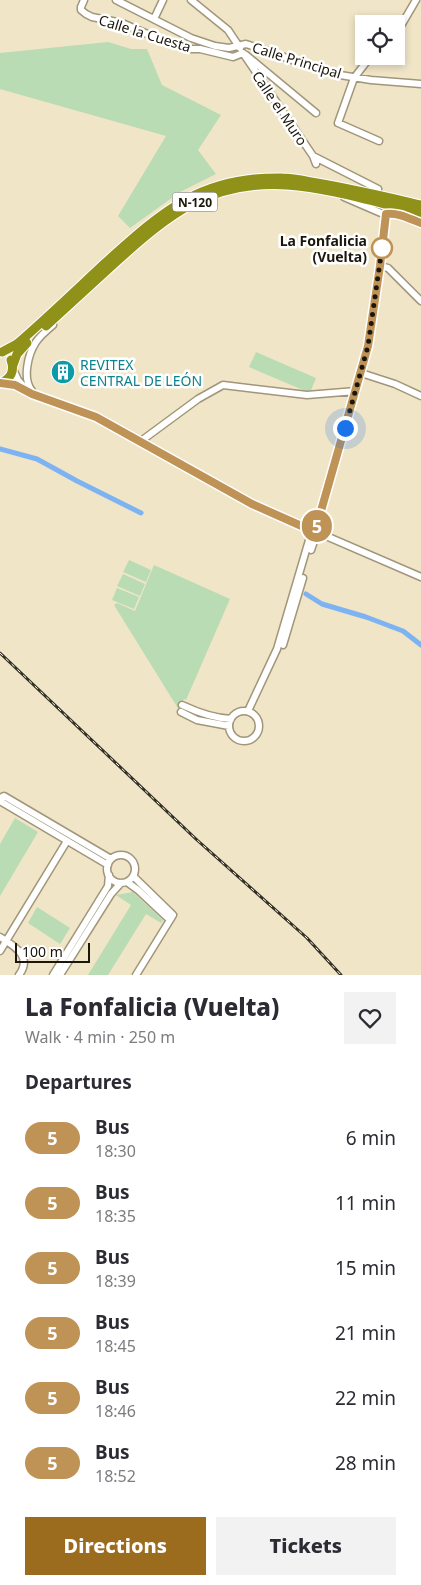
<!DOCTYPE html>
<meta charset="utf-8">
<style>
body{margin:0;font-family:"Noto Sans",sans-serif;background:#f2f2f3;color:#2b2b33;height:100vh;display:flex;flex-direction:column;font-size:19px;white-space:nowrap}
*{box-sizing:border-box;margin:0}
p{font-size:16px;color:#7c7c81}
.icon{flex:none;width:28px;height:28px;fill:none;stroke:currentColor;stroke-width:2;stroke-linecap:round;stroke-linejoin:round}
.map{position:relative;height:975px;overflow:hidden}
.drawer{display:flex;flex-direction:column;background:#fff;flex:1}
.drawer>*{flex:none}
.badge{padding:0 10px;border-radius:16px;font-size:18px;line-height:32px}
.tools{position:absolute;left:355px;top:15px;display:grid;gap:10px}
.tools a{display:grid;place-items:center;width:50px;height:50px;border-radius:0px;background:#fff;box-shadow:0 2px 8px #0003;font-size:25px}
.scale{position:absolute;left:15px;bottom:12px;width:75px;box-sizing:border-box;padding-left:5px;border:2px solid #1a160b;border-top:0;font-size:14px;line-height:18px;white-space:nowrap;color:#1a160b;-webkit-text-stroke:4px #fff;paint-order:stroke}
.you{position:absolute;width:25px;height:25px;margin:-12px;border:4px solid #fff;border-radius:50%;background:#1a73e8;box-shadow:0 0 0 8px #1a73e833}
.map>.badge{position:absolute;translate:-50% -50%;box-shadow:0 0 0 2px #fff}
h2{padding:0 25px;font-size:19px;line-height:45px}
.round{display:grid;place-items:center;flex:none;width:52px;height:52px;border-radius:0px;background:#f2f2f3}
.overview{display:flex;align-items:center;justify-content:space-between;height:85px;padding:0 25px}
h1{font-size:24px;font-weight:800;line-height:38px}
.button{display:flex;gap:10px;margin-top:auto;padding:10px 25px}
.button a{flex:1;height:58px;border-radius:0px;background:#9b6c1d;color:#fff;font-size:20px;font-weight:800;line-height:58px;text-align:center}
.button a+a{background:#f2f2f3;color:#2b2b33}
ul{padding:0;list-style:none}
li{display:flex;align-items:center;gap:15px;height:65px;padding:0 25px}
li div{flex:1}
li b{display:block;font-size:19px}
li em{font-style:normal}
li .badge{min-width:55px;font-weight:700;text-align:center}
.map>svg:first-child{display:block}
.green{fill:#b9dcb4}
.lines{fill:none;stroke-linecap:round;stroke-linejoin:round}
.canal{stroke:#7db3f2;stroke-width:5}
.minor-casing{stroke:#a1967a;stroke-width:9}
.highway-casing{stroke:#fff;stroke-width:11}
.minor{stroke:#fff;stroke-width:6}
.highway{stroke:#909118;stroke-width:9}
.rail-casing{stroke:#342f22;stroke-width:3}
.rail{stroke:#fff;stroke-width:1;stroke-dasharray:4;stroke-linecap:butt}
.line-casing{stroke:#fff;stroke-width:11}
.line{stroke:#bf9255;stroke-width:8}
.walk{stroke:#1a160b;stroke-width:5;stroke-dasharray:0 9}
.stop-dot{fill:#fff;stroke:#bf9255;stroke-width:2.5}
.labels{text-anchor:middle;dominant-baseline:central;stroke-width:5;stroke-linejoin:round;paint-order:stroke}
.shield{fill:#fff;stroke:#5f5c54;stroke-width:1}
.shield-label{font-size:12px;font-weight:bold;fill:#1a160b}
.street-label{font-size:14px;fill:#1a160b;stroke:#fff}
.stop-label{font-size:14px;font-weight:bold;fill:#1a160b;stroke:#fff;text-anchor:end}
.culture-label{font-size:14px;fill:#0d838f;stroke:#fff;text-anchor:start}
</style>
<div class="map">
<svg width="421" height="975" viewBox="0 0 421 975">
<rect width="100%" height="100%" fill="#f0e5c7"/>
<path class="green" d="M108,42L131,49H147L162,85L221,115L198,150L216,174L180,192L130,228L118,216L166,136L0,89V53Z
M256,352L316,378L310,393L249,367Z
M129,560L151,570L146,582L123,572Z
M154,565L230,599L186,700L184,699L179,710L114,605L117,603L135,611Z
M123,574L145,584L140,596L117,586Z
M117,588L139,597L134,609L112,600Z
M15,818L38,832L0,896V844Z
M133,892L163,920L161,923L146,914L108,975H88L131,905L116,895Z
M37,907L70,928L60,944L28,923Z"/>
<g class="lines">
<path class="canal" d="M0,449L37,459L77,481L141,513
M306,594L322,604L366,617L403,631L421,645"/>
<g class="minor-casing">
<path id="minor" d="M84,0L81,7V10L86,14L92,17L122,23L161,40L189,49H200L233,57L243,53L313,156L316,164
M116,0L191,38L215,46L229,48L246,44L268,51L300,63L340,75L371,80L421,84
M191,0L228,30L240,48
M154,19L163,0
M396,30L402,24L416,0
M246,55L316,113
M371,56L354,78L338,123L379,141
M313,156L378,189
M344,197L381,213L396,214L421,223
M380,266L388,268L421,301
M13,369L18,380L25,388
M361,373L395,384L421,396
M1,383L15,385L32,394L97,417L252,504L421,577
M32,391C22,379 28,354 36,342C40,336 47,330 53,325
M141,441L198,399L223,385L307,395L356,391
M315,532L368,346L380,266L386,214
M311,550L317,532
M283,645L303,578
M182,705C199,713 213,718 231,719
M248,711L277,649L312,530
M229 726a15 15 0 1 1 30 0a15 15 0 1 1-30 0Z
M181,712L197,720L229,726
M0,798L4,796L111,859
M0,801L108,865
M107 869a14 14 0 1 1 28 0a14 14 0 1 1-28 0Z
M127,882L138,890L170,920L173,915L133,876
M0,937C14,946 33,956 19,975
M0,951L67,841
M53,975L108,886L109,875
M60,975L111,894L121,883
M136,975L170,920"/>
</g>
<g class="highway-casing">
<path id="highway" d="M46,326C69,305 93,283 116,262C169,214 211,180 287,185C330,188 378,203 421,213
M2,352L17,344C47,318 75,291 104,264C162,212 200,176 283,178C294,178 306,181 317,183C352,189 386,197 421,205
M13,365L17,354L27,343
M0,383C11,379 15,371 11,360"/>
</g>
<use href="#minor" class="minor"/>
<use href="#highway" class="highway"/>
<g class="rail-casing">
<path id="rail" d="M0,653L197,840L307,938L341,975"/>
</g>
<use href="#rail" class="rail"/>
</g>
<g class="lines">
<g class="line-casing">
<path id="line" d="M0,383L15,385L32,394L96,417L252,504L315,532L368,346L380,266L386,214C398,212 410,219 421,223"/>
</g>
<use href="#line" class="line"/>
<path class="walk" d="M345,428L368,346L382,248"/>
</g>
<defs>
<g id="building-disc" transform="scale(1.25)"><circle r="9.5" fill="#0f9aa8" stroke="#fff"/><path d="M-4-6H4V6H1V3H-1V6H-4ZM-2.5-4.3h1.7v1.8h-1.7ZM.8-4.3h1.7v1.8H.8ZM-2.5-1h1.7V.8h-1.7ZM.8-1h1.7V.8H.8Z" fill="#fff"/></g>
</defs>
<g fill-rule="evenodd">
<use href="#building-disc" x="63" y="372"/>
</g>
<circle class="stop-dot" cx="382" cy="248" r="10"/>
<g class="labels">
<rect class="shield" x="172.5" y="192.5" width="45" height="19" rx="4"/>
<g class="shield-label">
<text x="195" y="202">N-120</text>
</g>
<g class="street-label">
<text transform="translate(145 33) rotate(17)">Calle la Cuesta</text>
<text transform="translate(297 60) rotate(17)">Calle Principal</text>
<text transform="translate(280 108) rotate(56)">Calle el Muro</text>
</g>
<g class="stop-label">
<text x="367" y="240">La Fonfalicia<tspan x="367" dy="16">(Vuelta)</tspan></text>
</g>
<g class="culture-label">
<text x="80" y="364">REVITEX<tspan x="80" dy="16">CENTRAL DE LEÓN</tspan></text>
</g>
</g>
</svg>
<div class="tools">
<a><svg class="icon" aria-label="locate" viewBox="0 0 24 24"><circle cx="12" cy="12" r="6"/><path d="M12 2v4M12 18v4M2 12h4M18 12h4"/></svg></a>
</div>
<div class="scale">100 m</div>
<div class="you" style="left:345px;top:428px"></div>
<b class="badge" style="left:317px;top:526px;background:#bf9255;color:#fff">5</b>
</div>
<section class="drawer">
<div class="overview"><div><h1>La Fonfalicia (Vuelta)</h1><p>Walk · 4 min · 250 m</p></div><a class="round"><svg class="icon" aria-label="heart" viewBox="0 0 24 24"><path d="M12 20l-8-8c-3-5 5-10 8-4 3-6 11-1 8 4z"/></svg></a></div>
<h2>Departures</h2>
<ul>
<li><span class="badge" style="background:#bf9255;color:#fff">5</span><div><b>Bus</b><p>18:30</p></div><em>6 min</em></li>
<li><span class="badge" style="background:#bf9255;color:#fff">5</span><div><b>Bus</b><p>18:35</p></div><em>11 min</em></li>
<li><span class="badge" style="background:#bf9255;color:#fff">5</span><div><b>Bus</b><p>18:39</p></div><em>15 min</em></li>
<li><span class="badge" style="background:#bf9255;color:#fff">5</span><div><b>Bus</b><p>18:45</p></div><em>21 min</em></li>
<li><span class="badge" style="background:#bf9255;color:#fff">5</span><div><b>Bus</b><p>18:46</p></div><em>22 min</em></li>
<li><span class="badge" style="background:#bf9255;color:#fff">5</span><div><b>Bus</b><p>18:52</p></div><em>28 min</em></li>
</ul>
<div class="button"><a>Directions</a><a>Tickets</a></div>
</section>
